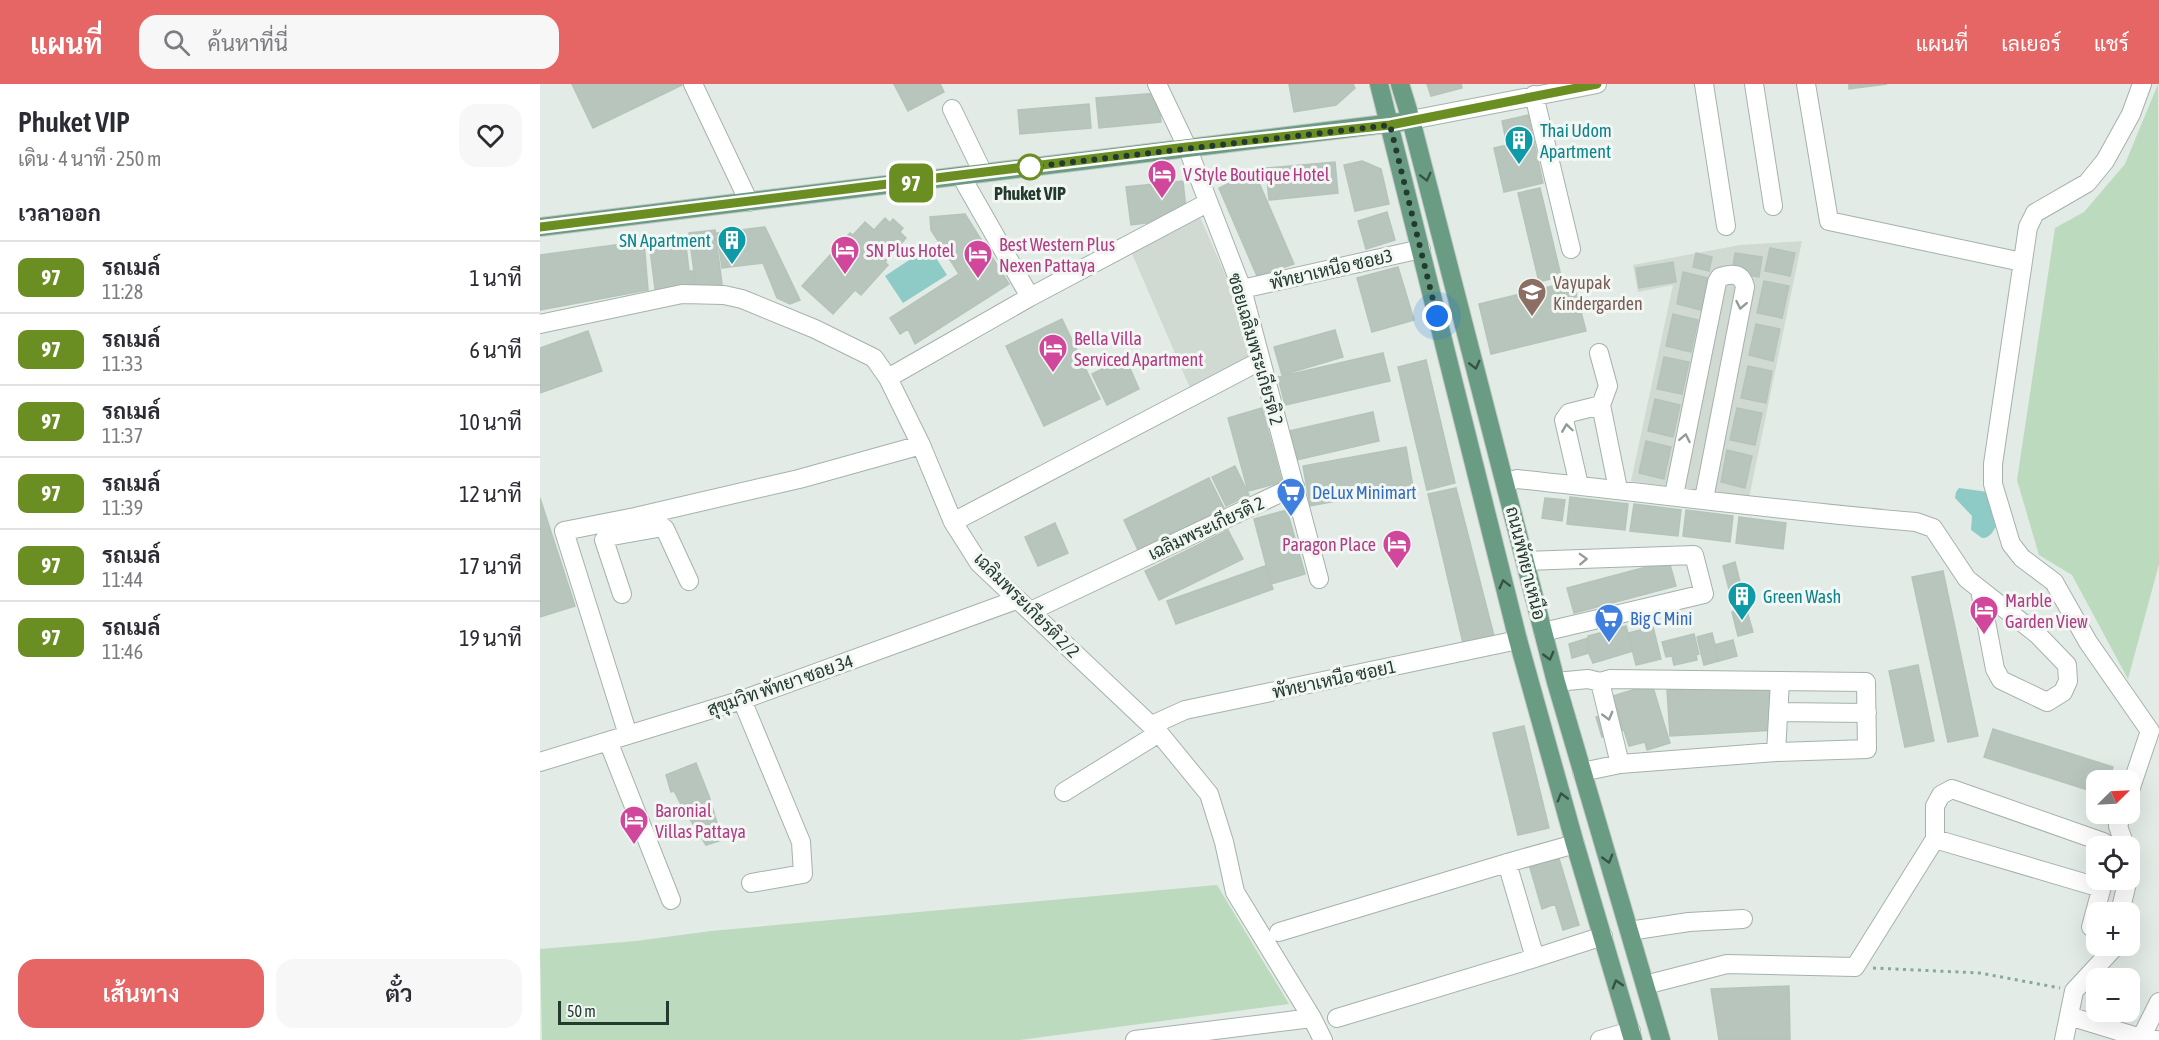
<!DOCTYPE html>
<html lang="th">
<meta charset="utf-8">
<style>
body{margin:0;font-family:"Asap Condensed",Sarabun,sans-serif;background:#f7f7f7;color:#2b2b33;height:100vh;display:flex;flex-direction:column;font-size:22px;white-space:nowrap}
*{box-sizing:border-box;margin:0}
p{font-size:20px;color:#7c7c81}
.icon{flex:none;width:33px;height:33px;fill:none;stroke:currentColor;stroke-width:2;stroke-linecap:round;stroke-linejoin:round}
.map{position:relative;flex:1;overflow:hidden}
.sheet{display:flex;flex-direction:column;background:#fff;width:540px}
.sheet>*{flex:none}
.badge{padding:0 12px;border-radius:9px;font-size:21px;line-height:39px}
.needle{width:39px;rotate:66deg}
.buttons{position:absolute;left:1546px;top:686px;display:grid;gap:12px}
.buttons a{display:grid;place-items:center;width:54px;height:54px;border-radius:12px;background:#fff;box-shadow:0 6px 24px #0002;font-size:30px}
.scale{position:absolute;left:18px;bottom:15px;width:111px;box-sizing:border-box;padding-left:6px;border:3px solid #233a2f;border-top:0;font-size:16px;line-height:21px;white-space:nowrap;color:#233a2f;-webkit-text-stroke:4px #f2f7f3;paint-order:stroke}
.you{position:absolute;width:30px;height:30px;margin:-15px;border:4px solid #fff;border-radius:50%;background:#1a73e8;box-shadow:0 0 0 9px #1a73e833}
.map>.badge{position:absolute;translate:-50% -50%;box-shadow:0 0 0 3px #fff}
h2{padding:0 18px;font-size:22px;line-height:54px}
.round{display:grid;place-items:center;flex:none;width:63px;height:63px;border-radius:18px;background:#f7f7f7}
.overview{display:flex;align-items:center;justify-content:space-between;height:102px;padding:0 18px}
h1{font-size:28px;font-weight:600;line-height:45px}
.cta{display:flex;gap:12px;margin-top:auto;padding:12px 18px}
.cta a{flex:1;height:69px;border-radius:18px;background:#e56665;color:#fff;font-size:24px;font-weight:600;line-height:69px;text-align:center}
.cta a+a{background:#f7f7f7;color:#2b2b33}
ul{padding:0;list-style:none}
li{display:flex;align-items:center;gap:18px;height:72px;padding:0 18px;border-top:2px solid #e1e1e2}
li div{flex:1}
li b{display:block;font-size:22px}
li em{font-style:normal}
li .badge{min-width:66px;font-weight:700;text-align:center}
header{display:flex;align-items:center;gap:36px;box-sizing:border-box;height:84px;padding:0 30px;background:#e56665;color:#fff}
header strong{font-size:28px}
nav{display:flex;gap:33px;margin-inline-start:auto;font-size:21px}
.search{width:420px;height:54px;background:#f7f7f7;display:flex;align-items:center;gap:15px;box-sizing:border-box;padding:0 21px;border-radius:18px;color:#7c7c81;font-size:22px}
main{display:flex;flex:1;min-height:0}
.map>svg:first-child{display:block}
.built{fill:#d0dad3}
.green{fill:#bcdabd}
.water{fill:#8fcbc6}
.building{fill:#b7c5bd;stroke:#b5c4ba;stroke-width:1.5}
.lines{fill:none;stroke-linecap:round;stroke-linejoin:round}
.minor-casing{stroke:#a5b2ab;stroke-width:20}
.major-casing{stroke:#c1c8c5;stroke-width:20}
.path{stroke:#85ab96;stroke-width:3;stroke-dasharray:3 4.5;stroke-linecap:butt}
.minor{stroke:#fff;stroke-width:18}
.major{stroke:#6a9c83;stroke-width:18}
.oneway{stroke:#355244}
.oneway2{stroke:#919c97}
.line-casing{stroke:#fff;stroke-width:14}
.line{stroke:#6b8e23;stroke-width:9}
.walk{stroke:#233a2f;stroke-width:6;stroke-dasharray:0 10.8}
.stop-dot{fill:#fff;stroke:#6b8e23;stroke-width:3}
.labels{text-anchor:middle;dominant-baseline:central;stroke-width:6;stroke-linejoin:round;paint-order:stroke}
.culture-label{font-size:18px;fill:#0d838f;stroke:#f2f7f3;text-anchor:start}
.hotel-label{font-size:18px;fill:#b23c85;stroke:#f2f7f3;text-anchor:start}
.stop-label{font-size:18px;font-weight:bold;fill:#233a2f;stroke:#f2f7f3}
.street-label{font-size:18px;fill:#233a2f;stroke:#f2f7f3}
.education-label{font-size:18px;fill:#785e54;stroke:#f2f7f3;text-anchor:start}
.shop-label{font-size:18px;fill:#366cbe;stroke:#f2f7f3;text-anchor:start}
</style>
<header>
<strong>แผนที่</strong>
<div class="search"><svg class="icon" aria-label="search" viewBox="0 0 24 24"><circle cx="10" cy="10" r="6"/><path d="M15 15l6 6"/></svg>ค้นหาที่นี่</div>
<nav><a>แผนที่</a><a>เลเยอร์</a><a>แชร์</a></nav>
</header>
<main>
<section class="sheet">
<div class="overview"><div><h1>Phuket VIP</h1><p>เดิน · 4 นาที · 250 m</p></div><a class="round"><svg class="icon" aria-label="heart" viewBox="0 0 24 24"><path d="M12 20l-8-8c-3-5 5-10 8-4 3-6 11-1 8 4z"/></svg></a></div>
<h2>เวลาออก</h2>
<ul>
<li><span class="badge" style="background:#6b8e23;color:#fff">97</span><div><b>รถเมล์</b><p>11:28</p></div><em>1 นาที</em></li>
<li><span class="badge" style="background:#6b8e23;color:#fff">97</span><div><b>รถเมล์</b><p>11:33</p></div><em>6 นาที</em></li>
<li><span class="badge" style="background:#6b8e23;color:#fff">97</span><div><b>รถเมล์</b><p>11:37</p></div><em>10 นาที</em></li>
<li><span class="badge" style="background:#6b8e23;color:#fff">97</span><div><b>รถเมล์</b><p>11:39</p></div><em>12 นาที</em></li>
<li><span class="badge" style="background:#6b8e23;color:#fff">97</span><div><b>รถเมล์</b><p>11:44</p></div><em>17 นาที</em></li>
<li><span class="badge" style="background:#6b8e23;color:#fff">97</span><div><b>รถเมล์</b><p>11:46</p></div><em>19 นาที</em></li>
</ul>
<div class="cta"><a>เส้นทาง</a><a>ตั๋ว</a></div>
</section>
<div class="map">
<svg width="1619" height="956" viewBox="0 0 1619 956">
<rect width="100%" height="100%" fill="#e2ebe5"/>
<path class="built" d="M658,128L697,218L709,275L650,304L590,165Z
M1262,157L1209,414L1091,397L1133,201L1098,208L1093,181L1200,161Z"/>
<path class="green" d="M1618,0L1619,480L1588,595L1532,491L1499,471L1477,396L1515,144L1544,128L1585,80Z
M677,801L749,920L480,956H2L0,865L96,857L171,847Z"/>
<path class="water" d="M389,163L407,191L363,219L345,192Z
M1419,404L1448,408L1458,439C1453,447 1451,454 1442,454L1431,446L1432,432L1415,414L1416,408Z"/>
<path class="building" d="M32,0H141L142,1L53,44Z
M354,0H400L404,8L368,27Z
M749,0H813L815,4L796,21L754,28Z
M887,0H921L922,4L891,12Z
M1309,0H1347L1309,5Z
M618,9L621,38L559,44L556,14Z
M549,20L551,44L480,50L478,26Z
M988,31L1003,99L964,108L954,64L967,61L962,37Z
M822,77L841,85L849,120L815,127L804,81Z
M795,78L798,109L729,116L726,84Z
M714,87L754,180L717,192L679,104Z
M643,97L646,125L629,127L630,136L591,141L586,103Z
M1000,104L1021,192L999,198L978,109Z
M847,128L855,156L826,165L818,137Z
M425,130L469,200L375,260L368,245L360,250L350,234L419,190L391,146L390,133Z
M345,134L350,139L353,135L363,144L360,148L366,154L345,178L348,181L321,211L315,206L293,230L262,202L310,149L313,151L325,138L334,146Z
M225,143L260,216L250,220L237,214L223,179L182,184L177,149Z
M175,146L182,200L156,204L149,149Z
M145,153L149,187H153L155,204L115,205L109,157Z
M104,157L108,206L0,226V171Z
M1230,164L1255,169L1250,192L1225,187Z
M1156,169L1172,173L1169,187L1153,183Z
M1195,169L1222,173L1219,193L1192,189Z
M1133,178L1136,198L1099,204L1096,184Z
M858,183L874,236L832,248L817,194Z
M1143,188L1168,194L1161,226L1137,220Z
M1033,197L1046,247L951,270L939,220Z
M1224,197L1249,202L1242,234L1217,229Z
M1133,230L1158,236L1151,268L1126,262Z
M522,235L560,315L504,342L466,262Z
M1216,240L1240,245L1233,277L1209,271Z
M795,246L803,273L742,291L734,263Z
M48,247L62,287L0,309V264Z
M843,269L850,297L745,321L738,293Z
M585,273L599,305L567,321L552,290Z
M1124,273L1149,278L1142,310L1117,305Z
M886,276L915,399L887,406L858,283Z
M1208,282L1232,287L1226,319L1201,314Z
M1115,315L1140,321L1133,353L1108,347Z
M722,324L742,398L708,407L688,334Z
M1197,324L1222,329L1215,361L1190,356Z
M833,328L839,357L756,376L749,347Z
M1106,357L1131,363L1124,395L1099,389Z
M866,363L873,403L770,422L763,382Z
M1187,366L1212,372L1205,404L1181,398Z
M695,382L709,411L686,422L672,393Z
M669,394L684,424L598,466L584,436Z
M916,404L954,552L923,559L888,410Z
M1030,413L1088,420L1085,446L1027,440Z
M0,414L35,522L0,533Z
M1005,414L1025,416L1022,437L1002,434Z
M1094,420L1141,426L1138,452L1090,447Z
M747,426L765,490L731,500L714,435Z
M1146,426L1193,432L1190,458L1143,452Z
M1199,433L1246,439L1243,465L1196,459Z
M515,439L528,469L498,482L485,453Z
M688,446L703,475L619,516L605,487Z
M1129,477L1136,502L1034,529L1027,504Z
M1195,478L1204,514L1192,517L1183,482Z
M725,482L733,505L636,540L627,517Z
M1403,487L1438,652L1408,658L1372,493Z
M1206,524L1213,548L1198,552L1192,528Z
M1086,542L1093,567L1053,579L1047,565L1048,552Z
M1113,543L1121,575L1096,581L1088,549Z
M1172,549L1179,577L1164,581L1157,553Z
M1154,550L1159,570L1156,571L1157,576L1134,581L1132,572L1126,573L1122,558Z
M1048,554L1049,569L1032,574L1029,560Z
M1193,556L1197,572L1179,577L1174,561Z
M1378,581L1394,657L1365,663L1349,587Z
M1112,600L1130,659L1107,666L1105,658L1089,662L1073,612Z
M1233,600L1236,646L1130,652L1127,606Z
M1078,626L1084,646L1062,653L1056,633Z
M984,642L1009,744L978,751L953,649Z
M1453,645L1573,683L1569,696H1557V709L1444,673Z
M156,679L169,712L182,756L166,761L151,737L146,725L144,726L134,707L131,708L126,691Z
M1017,768L1039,841L1023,846L1015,820L1002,825L988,777Z
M1249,902L1250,956H1179L1171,905Z"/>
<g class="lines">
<g class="minor-casing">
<path id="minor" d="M153,0L209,118
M617,0L647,63L702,205L779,495
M1164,0L1186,142
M1214,0L1233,122
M1266,0L1289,137L1482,178
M994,11L1031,165
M412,25L443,89
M871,36L1057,0
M421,92L490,213
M702,205L881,165
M0,240L142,210L184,211L202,215L275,245L334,274L348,294L381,361L413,438L439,479L619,649L669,710L684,758L695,808L772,934L783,956
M1059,269L1068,302L1061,321
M348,294L490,213L667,119
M965,399L977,395C1110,409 1243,427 1376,438L1393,444L1427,495L1498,551L1527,581L1528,597L1523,608L1507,618L1461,596L1455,585L1440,506
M1039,401L1024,336L1029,329L1061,321L1078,405
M1134,411L1177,198L1180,193C1192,189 1202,189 1205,203L1164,415
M413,438L720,277
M985,477L1154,471L1164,510L1003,548
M82,510L64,456L67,453L123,443L125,445L149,497
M491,527L755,402
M1016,598L1048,595L1060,598L1080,680L1042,688
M1060,598L1070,595L1326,598L1327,665L1236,668L1080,680
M202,616L261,758L263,790L211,799
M1238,628L1327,629
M612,641L645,626L978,556
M88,651L24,447L95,433L259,395L381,361
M68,657L131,816
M1236,668L1240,597
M0,678L202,616L476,516
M1590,706L1610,647L1548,558L1514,498L1482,474L1471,460L1453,400V380L1488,143L1495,129L1547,99L1565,77L1591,30L1602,0
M524,708L619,649
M1582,729L1578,742L1585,762
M1395,755L1561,804
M1590,774V784
M967,779L995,874
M1580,828L1588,795
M1551,843L1564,795
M1089,847L1149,838L1203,835
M739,848L967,779L1035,760
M1105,901L1187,880L1315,883L1395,755V722L1401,711L1412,705L1563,758L1566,762
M1529,932L1601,954L1616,956
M797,934L995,874L1063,852
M1601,954L1619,918
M595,956L772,934
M1060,956L1091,947
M1524,956L1534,907L1572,866L1573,861"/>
</g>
<g class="major-casing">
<path id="major" d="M839,0L978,556L1035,760L1093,956
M860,0L871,36L1016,598L1121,956
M0,143L861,38"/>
</g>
<path class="path" d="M1333,884L1440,889L1520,904"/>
<use href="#minor" class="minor"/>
<use href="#major" class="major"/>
</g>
<defs><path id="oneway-chevron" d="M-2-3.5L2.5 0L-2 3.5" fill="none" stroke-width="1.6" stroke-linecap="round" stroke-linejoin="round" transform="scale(1.5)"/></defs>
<g class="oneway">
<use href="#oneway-chevron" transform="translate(886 93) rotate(76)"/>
<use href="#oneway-chevron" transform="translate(935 281) rotate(76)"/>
<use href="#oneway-chevron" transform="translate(964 500) rotate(-104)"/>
<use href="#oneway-chevron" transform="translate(1009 572) rotate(75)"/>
<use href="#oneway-chevron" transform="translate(1022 713) rotate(-106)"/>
<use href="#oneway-chevron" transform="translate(1068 775) rotate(74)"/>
<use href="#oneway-chevron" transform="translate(1077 900) rotate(-107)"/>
</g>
<g class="oneway2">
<use href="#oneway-chevron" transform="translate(1201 221) rotate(101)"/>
<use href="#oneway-chevron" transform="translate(1027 344) rotate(-98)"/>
<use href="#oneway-chevron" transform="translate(1145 354) rotate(-79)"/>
<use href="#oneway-chevron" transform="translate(1043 475) rotate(-2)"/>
<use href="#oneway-chevron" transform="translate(1068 632) rotate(75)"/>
</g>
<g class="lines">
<g class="line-casing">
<path id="line" d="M0,143L647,63L850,41L1057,0"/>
</g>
<use href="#line" class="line"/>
<path class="walk" d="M490,83L850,41L897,232"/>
</g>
<defs>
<g id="building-pin" transform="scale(1.5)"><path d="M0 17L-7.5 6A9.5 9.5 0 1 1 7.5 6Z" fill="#0f9aa8" stroke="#f2f7f3"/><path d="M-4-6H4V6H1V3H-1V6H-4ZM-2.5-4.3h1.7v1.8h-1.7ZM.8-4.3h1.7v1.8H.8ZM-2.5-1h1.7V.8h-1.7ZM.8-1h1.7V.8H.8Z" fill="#fff"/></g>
<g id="hotel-pin" transform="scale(1.5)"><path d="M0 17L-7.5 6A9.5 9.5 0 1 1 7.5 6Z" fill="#d1479c" stroke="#f2f7f3"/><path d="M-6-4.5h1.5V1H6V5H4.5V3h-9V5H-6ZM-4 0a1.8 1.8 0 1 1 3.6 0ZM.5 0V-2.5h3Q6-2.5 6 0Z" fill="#fff"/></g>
<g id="school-pin" transform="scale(1.5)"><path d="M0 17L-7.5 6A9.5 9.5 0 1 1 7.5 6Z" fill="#8d6e63" stroke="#f2f7f3"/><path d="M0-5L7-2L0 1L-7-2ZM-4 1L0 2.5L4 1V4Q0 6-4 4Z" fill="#fff"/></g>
<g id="supermarket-pin" transform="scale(1.5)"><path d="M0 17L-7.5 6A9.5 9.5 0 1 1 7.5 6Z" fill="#3f7fe0" stroke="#f2f7f3"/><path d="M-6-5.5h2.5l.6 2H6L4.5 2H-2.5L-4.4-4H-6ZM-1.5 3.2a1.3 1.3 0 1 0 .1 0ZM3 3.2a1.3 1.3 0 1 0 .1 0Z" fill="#fff"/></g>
</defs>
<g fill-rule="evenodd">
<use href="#building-pin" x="979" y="56"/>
<use href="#hotel-pin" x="622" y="90"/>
<use href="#building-pin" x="192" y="156"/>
<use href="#hotel-pin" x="305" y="166"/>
<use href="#hotel-pin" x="438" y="170"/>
<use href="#school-pin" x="992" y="208"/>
<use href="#hotel-pin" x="513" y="264"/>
<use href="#supermarket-pin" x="751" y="408"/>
<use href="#hotel-pin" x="857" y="460"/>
<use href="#building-pin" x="1202" y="512"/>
<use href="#hotel-pin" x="1444" y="526"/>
<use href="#supermarket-pin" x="1069" y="534"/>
<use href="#hotel-pin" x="94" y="736"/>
</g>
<circle class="stop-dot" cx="490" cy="83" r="12"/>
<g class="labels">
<g class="culture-label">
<text x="1000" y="46">Thai Udom<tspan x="1000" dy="21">Apartment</tspan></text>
<text x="171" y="156" text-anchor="end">SN Apartment</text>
<text x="1223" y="512">Green Wash</text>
</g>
<g class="hotel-label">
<text x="643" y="90">V Style Boutique Hotel</text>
<text x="459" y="160">Best Western Plus<tspan x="459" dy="21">Nexen Pattaya</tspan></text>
<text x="326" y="166">SN Plus Hotel</text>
<text x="534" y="254">Bella Villa<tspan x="534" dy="21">Serviced Apartment</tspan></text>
<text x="836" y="460" text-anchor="end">Paragon Place</text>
<text x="1465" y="516">Marble<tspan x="1465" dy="21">Garden View</tspan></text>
<text x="115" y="726">Baronial<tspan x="115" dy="21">Villas Pattaya</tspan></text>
</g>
<g class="stop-label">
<text x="490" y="109">Phuket VIP</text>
</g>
<g class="street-label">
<text transform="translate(791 185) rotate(-13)">พัทยาเหนือ ซอย3</text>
<text transform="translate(716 265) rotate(74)">ซอยเฉลิมพระเกียรติ 2</text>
<text transform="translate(666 444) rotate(-25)">เฉลิมพระเกียรติ 2</text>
<text transform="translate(986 479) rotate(76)">ถนนพัทยาเหนือ</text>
<text transform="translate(487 521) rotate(45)">เฉลิมพระเกียรติ 2/2</text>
<text transform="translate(794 595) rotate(-12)">พัทยาเหนือ ซอย1</text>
<text transform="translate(240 601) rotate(-19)">สุขุมวิท พัทยา ซอย 34</text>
</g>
<g class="education-label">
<text x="1013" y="198">Vayupak<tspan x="1013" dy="21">Kindergarden</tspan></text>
</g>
<g class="shop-label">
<text x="772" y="408">DeLux Minimart</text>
<text x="1090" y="534">Big C Mini</text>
</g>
</g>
</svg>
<div class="buttons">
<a><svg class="needle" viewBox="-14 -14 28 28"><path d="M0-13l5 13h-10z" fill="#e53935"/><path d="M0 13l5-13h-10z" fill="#7c7c81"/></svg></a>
<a><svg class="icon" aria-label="locate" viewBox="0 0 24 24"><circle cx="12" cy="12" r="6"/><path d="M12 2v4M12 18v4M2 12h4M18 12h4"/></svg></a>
<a>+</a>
<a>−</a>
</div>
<div class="scale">50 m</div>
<div class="you" style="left:897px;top:232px"></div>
<b class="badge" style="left:371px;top:99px;background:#6b8e23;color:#fff">97</b>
</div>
</main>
